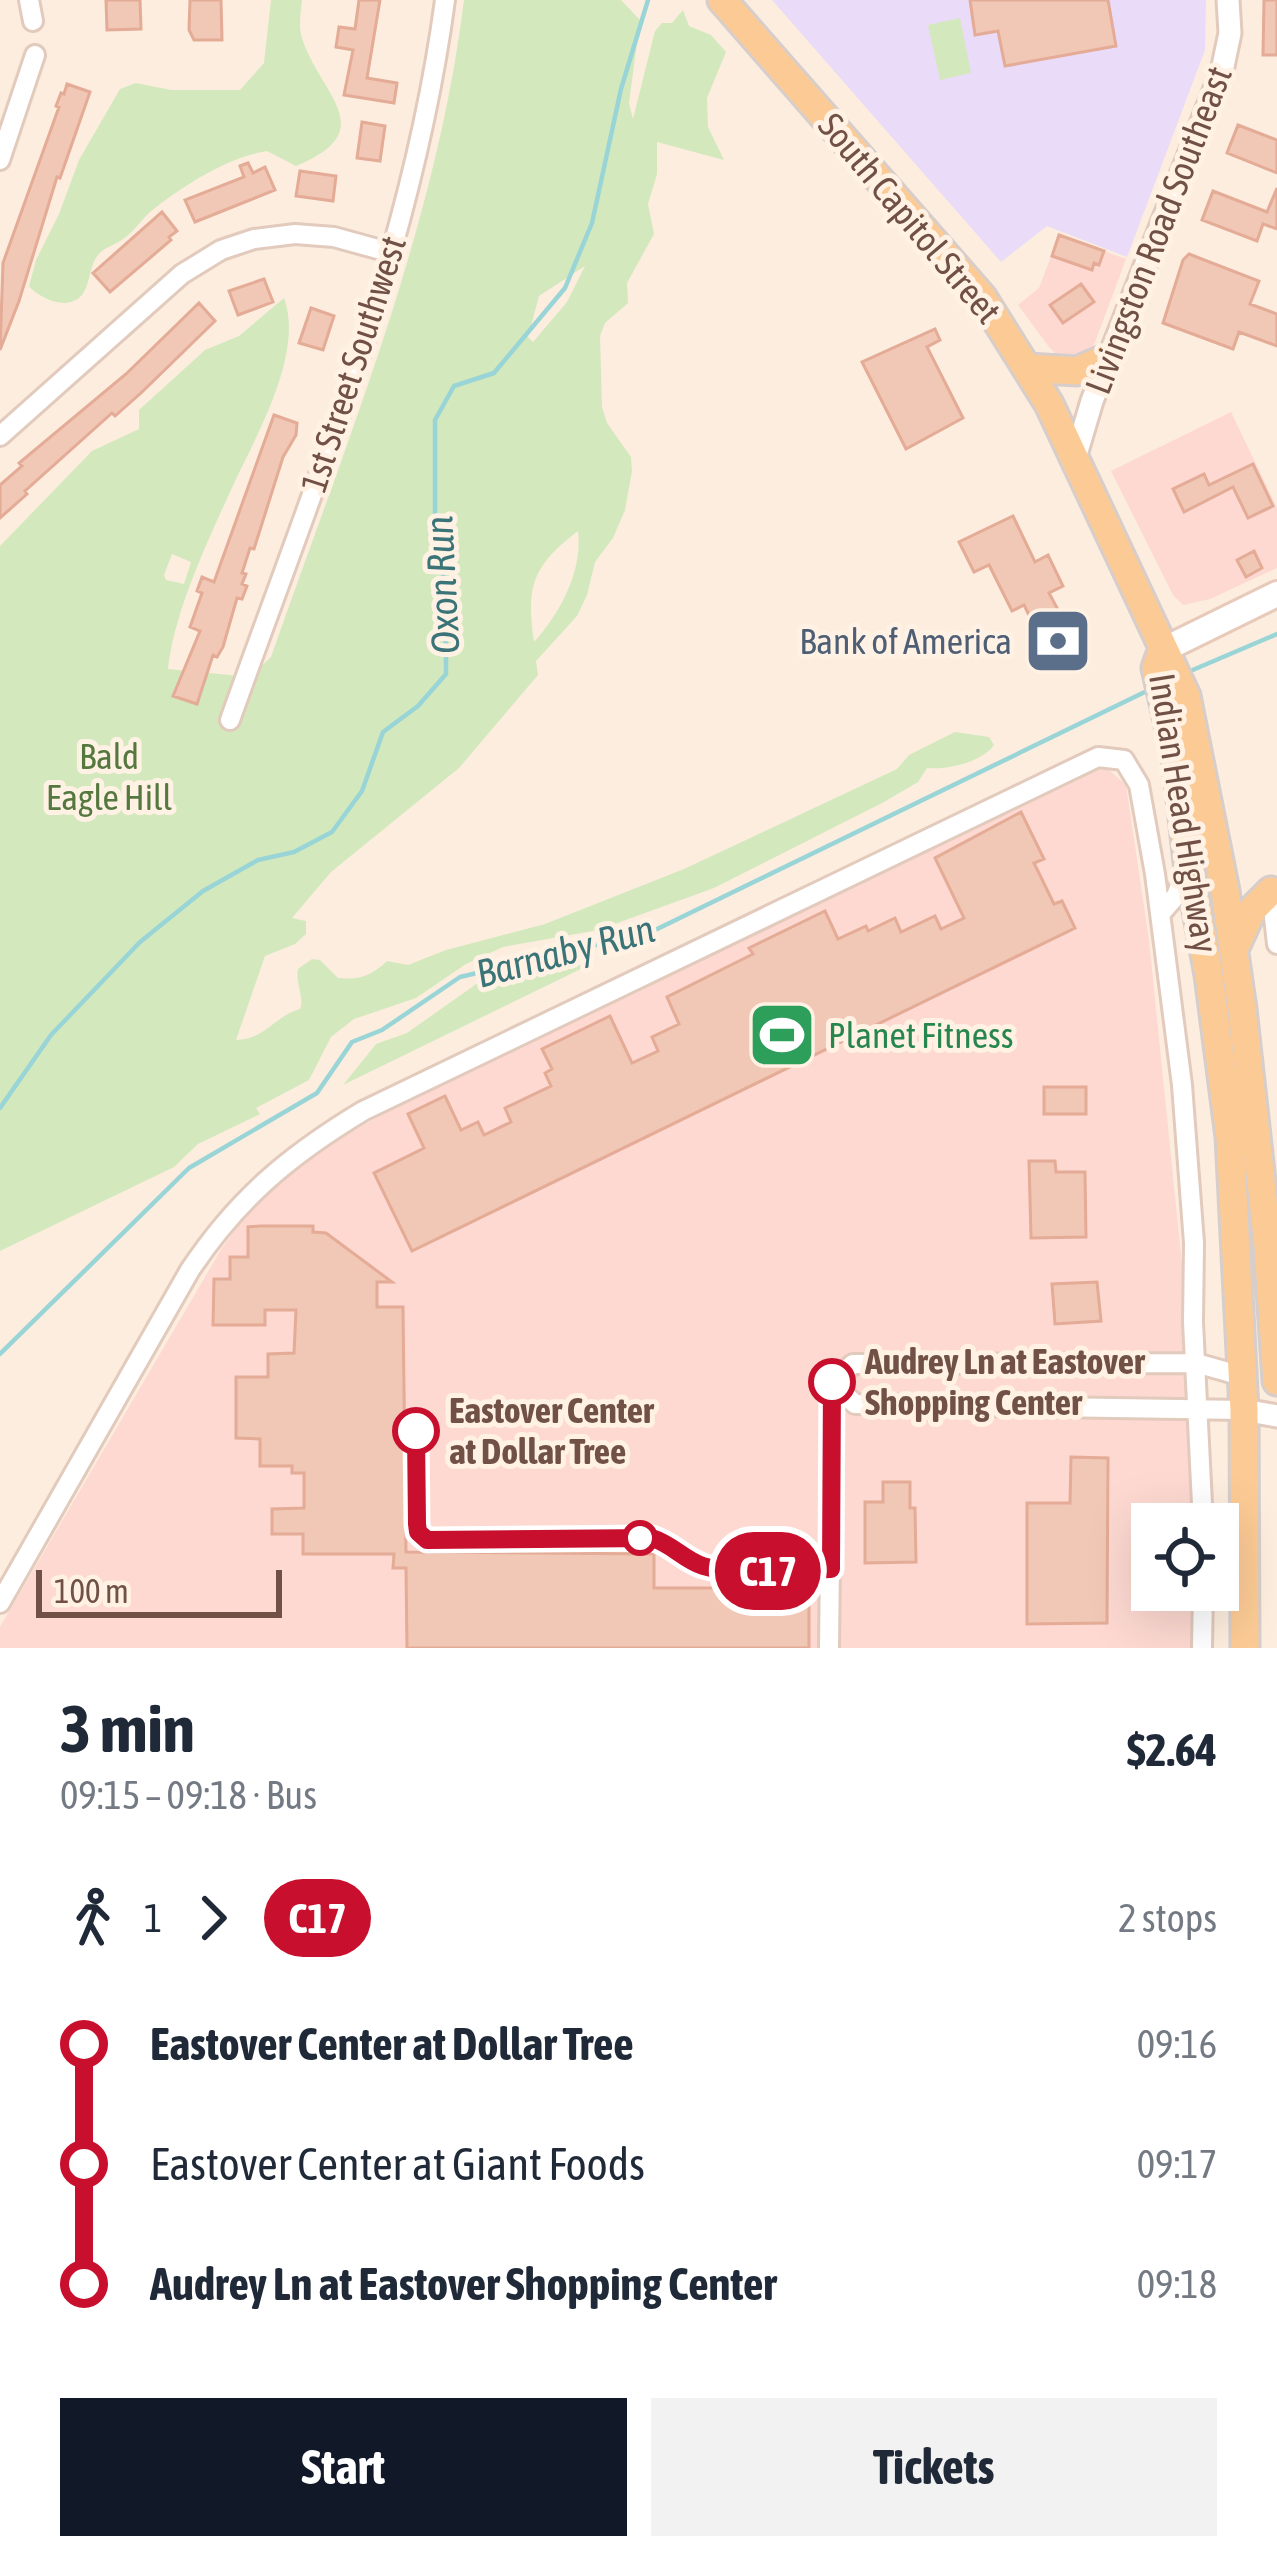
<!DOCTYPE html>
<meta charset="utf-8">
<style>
body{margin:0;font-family:"Asap Condensed",sans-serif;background:#f2f2f3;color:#1f2937;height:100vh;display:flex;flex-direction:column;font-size:45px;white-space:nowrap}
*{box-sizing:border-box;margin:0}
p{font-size:39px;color:#747a83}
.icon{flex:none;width:66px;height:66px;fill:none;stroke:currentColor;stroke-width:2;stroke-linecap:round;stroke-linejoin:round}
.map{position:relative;height:1648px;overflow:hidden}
.sheet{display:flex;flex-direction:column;background:#fff;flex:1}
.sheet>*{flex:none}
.badge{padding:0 24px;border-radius:39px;font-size:42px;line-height:78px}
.fabs{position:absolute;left:1131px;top:1503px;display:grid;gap:24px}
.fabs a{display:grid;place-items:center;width:108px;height:108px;border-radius:0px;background:#fff;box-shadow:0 12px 48px #0002;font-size:60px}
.scale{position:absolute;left:36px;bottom:30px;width:246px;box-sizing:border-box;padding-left:12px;border:6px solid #715146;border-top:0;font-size:33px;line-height:42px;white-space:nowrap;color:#715146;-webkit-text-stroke:9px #fff1e4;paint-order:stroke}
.map>.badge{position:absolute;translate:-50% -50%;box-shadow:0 0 0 6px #fff}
.legs{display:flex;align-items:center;gap:18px;height:132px;padding:0 60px;font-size:39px}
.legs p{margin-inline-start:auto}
.headline{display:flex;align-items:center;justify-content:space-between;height:204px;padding:0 60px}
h1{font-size:66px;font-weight:700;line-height:90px}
.button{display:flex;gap:24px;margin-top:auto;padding:24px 60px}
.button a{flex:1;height:138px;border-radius:0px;background:#111827;color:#fff;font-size:48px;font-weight:700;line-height:138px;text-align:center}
.button a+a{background:#f2f2f3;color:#1f2937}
ul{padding:0 60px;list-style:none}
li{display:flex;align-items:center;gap:42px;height:120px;font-size:45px}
li i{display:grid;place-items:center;width:18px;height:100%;margin:0 15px;background:currentColor}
li i::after{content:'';width:30px;height:30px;margin:-15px;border:9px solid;border-radius:50%;background:#fff}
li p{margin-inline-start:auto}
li:first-child i{background:linear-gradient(#0000 50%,currentColor 0)}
li:last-child i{background:linear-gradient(currentColor 50%,#0000 0)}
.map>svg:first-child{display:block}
.commercial{fill:#fdd9d1}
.education{fill:#eadbf8}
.green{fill:#d3e9bd;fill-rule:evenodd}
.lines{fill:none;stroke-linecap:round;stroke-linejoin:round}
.stream{stroke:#99d4d7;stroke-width:4.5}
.building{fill:#f1c7b5;stroke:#e4ab96;stroke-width:3}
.minor-casing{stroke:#e2cabd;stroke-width:24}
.tertiary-casing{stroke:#e2cabd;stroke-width:27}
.secondary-casing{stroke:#e7caba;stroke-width:30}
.primary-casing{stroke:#d7cecb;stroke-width:33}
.minor{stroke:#fff;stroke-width:18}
.tertiary{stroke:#fff;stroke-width:21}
.secondary{stroke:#fff;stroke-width:24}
.primary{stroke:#fccb95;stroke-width:27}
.line-1-casing{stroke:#fff;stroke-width:27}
.line-1{stroke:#c8102e;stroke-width:18}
.stop-1-dot{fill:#fff;stroke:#c8102e;stroke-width:6}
.labels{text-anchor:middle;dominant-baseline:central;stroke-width:10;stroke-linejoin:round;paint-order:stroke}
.street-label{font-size:36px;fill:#715146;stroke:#fff1e4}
.service-label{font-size:36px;fill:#4e5e75;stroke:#fff1e4;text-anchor:end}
.park-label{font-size:36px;fill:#55783f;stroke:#fff1e4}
.leisure-label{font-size:36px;fill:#27864d;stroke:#fff1e4;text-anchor:start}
.stop-label{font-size:36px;font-weight:bold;fill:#715146;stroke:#fff1e4;text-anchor:start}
.water-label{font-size:39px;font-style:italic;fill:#3b7478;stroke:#fff1e4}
</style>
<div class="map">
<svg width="1277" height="1648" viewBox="0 0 1277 1648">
<rect width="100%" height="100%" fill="#fcedde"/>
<path class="commercial" d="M1059,235L1126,259L1094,345L1075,356L1056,354L1049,347L1018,305L1039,288Z
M1231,412L1277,508V568L1210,599L1183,605L1173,595L1111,471Z
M1108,769L1126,785L1149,940L1188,1324L1192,1524H1152V1590H1191V1648H0V1627L222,1248L250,1210L288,1175L325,1146L444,1081L1092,770Z"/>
<path class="education" d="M772,0H1206L1205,50L1127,257L1047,226L1001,262Z"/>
<path class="green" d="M271,0H302C301,12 298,26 302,38C320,95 383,130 296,166L267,151C227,157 181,187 150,212C140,221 134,232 123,239C115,245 105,247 99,254C86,267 93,296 71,302C57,306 37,296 29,286L36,260L59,214L79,160L120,89L136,83L171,90H240L264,63Z
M464,0H621L640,20L629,103L633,119L655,31L662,23H672L683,10L689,26L711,35L726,52L707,98L708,127L724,160L657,142V174L648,204L654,234L627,283L628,303L605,323L600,336L602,407L607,423L631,457L632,471L625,510L613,538L595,562L587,595L577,616L536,661L538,675L459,768L331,872L292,918L306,921V934L295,944L265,956L236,1040C264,1040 275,1016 300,1009C305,999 295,982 298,969L312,959L320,960L338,978C360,980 371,976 387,961L408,965L446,950L545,924L684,869L897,769L909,755L955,732L989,737L994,745C982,762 948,770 927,768L918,782L884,802L714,888L598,930L503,947L466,964L416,998L354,1019L331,1037L309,1080L256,1108L260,1114L198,1144L174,1167L0,1251V546L92,451L139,429V410L205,350L239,336L284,298C305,355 253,441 230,492C206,545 174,612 168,669L250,677L271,657C346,442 436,228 464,0ZM585,266L567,302L533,342L528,337L539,296ZM578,531C583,571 560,613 534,642C526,587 532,566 578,531ZM172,554L191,562L184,584L166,580L164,575Z
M960,18L971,73L940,80L928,25Z
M591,964L343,1085L376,1044L407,1033L482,980L512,970Z"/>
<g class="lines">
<path class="stream" d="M1188,672L1277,634
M0,1108L51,1035L140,942L203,891L258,860L294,852L332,832L362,791L383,732L418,706L446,674V595L435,525V420L454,386L494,373L565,288L592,223L621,89L648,0
M0,1354L189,1168L317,1093L352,1042L382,1030L460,977L651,932L1151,689"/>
</g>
<path class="building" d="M106,0H140L141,29L107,30Z
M190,0H221L222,40H194L189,30Z
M359,0H380L367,78L397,83L394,103L344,95L353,50L336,47L339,27L355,29Z
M970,0H1108L1116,46L1005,66L998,31L975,35Z
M1264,0H1277V55H1263Z
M67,84L90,92L60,178L57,177L19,301L0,350L3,263L59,107L56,106L61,93L64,94Z
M362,122L385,126L380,161L357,158Z
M1238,125L1277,140V173L1227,153Z
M248,163L253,173L265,167L275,190L195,222L185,200L244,177L240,166Z
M300,171L336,176L333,201L296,196Z
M1277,188V229L1263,224L1257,241L1202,220L1213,191L1267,212Z
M162,212L177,231L169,237L171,240L110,292L93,273Z
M1059,235L1104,251L1099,265L1094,263L1092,270L1052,256Z
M1189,254L1259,281L1250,304L1277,314V346L1239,332L1233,349L1163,323L1183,260Z
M264,279L273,302L238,315L229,291Z
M1081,284L1094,302L1063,323L1050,305Z
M199,303L215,321L141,393L115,416L112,413L25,491L27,494L0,518V485L22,466L19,463L126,374Z
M311,308L334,316L323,350L299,343Z
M935,329L940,340L927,347L963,418L906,449L862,362Z
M274,415L297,423L296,435L283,457L254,549L250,548L242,573L246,574L242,584L247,586L242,599L237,598L223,647L217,657L213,655L197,704L173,696L200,631L190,627L202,593L197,591L202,577L214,582Z
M1253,464L1273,506L1248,518L1233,487L1184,512L1173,489L1204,474L1209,485Z
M1013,516L1035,562L1048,555L1063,586L1049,593L1079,649L1052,662L1024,605L1012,611L989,565L974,572L959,542Z
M1254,551L1262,568L1246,577L1237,560Z
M1021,812L1044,859L1034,863L1054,904L1062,901L1075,928L412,1251L374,1173L424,1148L408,1114L445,1096L461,1130L478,1122L484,1135L511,1122L505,1108L551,1086L545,1073L552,1069L542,1049L610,1016L632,1063L658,1051L652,1037L679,1024L667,997L753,954L749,948L825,911L838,939L866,926L868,931L895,918L901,932L935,916L941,929L964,918L935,858Z
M1044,1087H1086V1114H1044Z
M1029,1161H1055L1056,1172H1085L1086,1237L1031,1238Z
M260,1226H313V1232L326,1233L392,1282H377V1307H403L406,1552L654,1554V1588H809V1648H407L406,1568H393L394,1554H303V1534H272V1509L304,1508V1473H292V1466H260V1439L236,1438V1377H268V1354L294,1353L296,1310H265V1325H213L214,1279H230V1257H248V1227Z
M1097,1282L1101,1321L1055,1324L1052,1284Z
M1071,1457L1108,1458L1107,1623L1027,1624V1503H1070Z
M883,1482H910V1508H915L916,1562L865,1563V1502H883Z"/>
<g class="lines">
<g class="minor-casing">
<path id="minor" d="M29,0L33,21
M0,160L35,55
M0,436L182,274L221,250L254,239L295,234L334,237L392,253
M230,720C314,485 412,249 445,0
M1271,891L1277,944
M1161,913L1176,896L1187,866
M832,1383L855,1404L1244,1410
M0,1603L190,1270C238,1198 290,1155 363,1111L1098,757L1124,760L1139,785L1155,874L1182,1085L1194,1243L1193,1322L1203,1524
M829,1648L832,1383L853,1364L1196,1363L1242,1376
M1202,1648L1203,1590"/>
</g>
<g class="tertiary-casing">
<path id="tertiary" d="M1075,458L1092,401L1222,71L1230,33L1228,0
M1244,1410L1277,1416"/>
</g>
<g class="secondary-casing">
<path id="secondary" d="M1163,650L1277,594"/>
</g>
<g class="primary-casing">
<path id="primary" d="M722,0L982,297L1049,404L1186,696L1225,891L1242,1009L1268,1245L1277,1381
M1028,368L1077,371L1109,357
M1161,654L1156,668L1176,755L1188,862L1209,975L1230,1137L1244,1410L1245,1648
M1235,947L1252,910L1271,891"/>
</g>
<use href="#minor" class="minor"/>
<use href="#tertiary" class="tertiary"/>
<use href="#secondary" class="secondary"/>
<use href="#primary" class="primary"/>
</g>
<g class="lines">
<g class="line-1-casing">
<path id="line-1" d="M416,1431L417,1524L418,1532L427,1540L652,1538C672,1544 684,1560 703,1566C743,1578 789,1570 831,1569L832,1382"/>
</g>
<use href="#line-1" class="line-1"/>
</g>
<defs>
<g id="bank-square" transform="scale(3.45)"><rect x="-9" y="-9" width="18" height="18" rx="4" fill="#5c6f8a" stroke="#fff1e4"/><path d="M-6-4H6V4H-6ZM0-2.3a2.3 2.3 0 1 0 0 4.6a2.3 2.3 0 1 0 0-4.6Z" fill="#fff"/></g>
<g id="stadium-square" transform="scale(3.45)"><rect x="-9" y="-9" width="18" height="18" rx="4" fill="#2e9e5b" stroke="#fff1e4"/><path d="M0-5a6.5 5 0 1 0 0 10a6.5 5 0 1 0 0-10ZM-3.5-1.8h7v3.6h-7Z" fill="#fff"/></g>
</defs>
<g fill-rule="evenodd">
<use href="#bank-square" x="1058" y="641"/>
<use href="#stadium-square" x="782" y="1035"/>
</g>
<g class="stop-1-dot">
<circle cx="832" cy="1382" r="21"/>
<circle cx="416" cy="1431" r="21"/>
<circle cx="640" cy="1538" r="15"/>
</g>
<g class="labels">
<g class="street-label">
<text transform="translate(910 218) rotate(50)">South Capitol Street</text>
<text transform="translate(1158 230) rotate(-69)">Livingston Road Southeast</text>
<text transform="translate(353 364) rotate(-72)">1st Street Southwest</text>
<text transform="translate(1184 813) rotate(81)">Indian Head Highway</text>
</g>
<g class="service-label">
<text x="1012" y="641">Bank of America</text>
</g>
<g class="park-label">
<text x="109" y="756">Bald<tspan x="109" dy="41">Eagle Hill</tspan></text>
</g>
<g class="leisure-label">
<text x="828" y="1035">Planet Fitness</text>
</g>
<g class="stop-label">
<text x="865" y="1361">Audrey Ln at Eastover<tspan x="865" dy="41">Shopping Center</tspan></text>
<text x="449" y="1410">Eastover Center<tspan x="449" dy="41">at Dollar Tree</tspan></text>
</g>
<g class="water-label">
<text transform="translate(442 585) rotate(-93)">Oxon Run</text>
<text transform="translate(565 951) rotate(-15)">Barnaby Run</text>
</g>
</g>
</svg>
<div class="fabs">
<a><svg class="icon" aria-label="locate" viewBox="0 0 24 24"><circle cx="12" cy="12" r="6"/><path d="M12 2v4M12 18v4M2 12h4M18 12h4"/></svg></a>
</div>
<div class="scale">100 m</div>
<b class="badge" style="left:768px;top:1571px;background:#c8102e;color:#fff">C17</b>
</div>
<section class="sheet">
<div class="headline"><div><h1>3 min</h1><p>09:15 – 09:18 · Bus</p></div><b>$2.64</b></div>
<div class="legs"><svg class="icon" aria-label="walk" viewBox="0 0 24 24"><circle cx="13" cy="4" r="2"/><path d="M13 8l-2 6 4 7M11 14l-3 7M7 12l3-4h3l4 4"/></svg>1<svg class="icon" aria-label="forward" viewBox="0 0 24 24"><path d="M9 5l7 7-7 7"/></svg><b class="badge" style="background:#c8102e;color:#fff">C17</b><p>2 stops</p></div>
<ul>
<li><i style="color:#c8102e"></i><b>Eastover Center at Dollar Tree</b><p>09:16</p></li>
<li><i style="color:#c8102e"></i><span>Eastover Center at Giant Foods</span><p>09:17</p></li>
<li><i style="color:#c8102e"></i><b>Audrey Ln at Eastover Shopping Center</b><p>09:18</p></li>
</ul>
<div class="button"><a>Start</a><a>Tickets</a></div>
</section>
